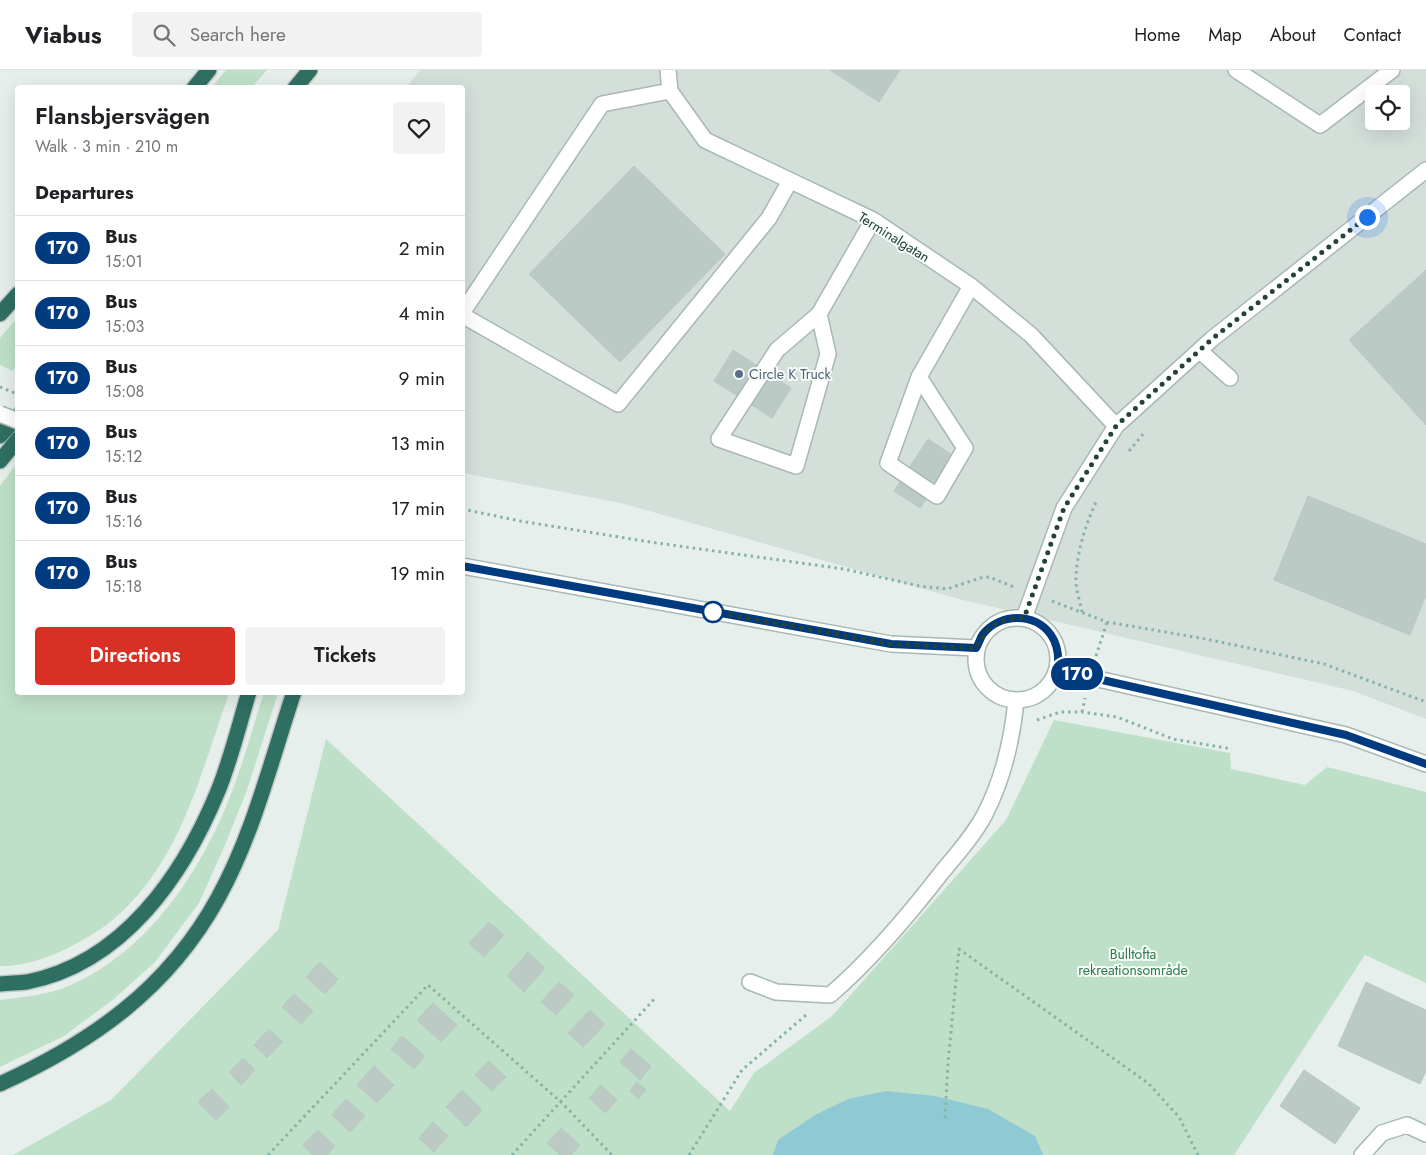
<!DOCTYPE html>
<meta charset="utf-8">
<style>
body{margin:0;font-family:Jost,sans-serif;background:#f2f2f2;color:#202124;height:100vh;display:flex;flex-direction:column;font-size:19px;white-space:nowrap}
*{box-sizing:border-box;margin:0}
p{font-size:16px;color:#757577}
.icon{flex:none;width:28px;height:28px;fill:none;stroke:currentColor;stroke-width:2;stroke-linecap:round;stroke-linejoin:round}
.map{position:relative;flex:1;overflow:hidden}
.panel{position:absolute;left:15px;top:15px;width:450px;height:610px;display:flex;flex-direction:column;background:#fff;border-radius:5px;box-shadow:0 5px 20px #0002}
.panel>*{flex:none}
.badge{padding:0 10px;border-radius:16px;font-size:18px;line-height:32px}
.fabs{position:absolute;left:1365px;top:15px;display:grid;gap:10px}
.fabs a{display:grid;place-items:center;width:45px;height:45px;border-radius:5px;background:#fff;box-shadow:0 5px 20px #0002;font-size:25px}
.you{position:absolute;width:25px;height:25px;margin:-12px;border:4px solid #fff;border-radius:50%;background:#1a73e8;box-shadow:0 0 0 8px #1a73e833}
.map>.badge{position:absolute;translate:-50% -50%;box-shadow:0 0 0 2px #fff}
h2{padding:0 20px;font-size:19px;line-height:45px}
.round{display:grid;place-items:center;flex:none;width:52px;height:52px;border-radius:5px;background:#f2f2f2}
.headline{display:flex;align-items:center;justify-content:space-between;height:85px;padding:0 20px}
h1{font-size:24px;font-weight:600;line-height:38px}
.primary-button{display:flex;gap:10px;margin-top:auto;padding:10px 20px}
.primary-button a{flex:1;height:58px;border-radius:5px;background:#d93025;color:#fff;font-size:20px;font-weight:600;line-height:58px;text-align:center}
.primary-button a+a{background:#f2f2f2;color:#202124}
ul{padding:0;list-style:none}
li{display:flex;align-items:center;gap:15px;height:65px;padding:0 20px;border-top:1px solid #e0e0e0}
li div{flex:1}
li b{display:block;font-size:19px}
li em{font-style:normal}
li .badge{min-width:55px;font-weight:700;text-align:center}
header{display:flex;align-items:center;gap:30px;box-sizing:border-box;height:70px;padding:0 25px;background:#fff;border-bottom:1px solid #e0e0e0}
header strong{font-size:24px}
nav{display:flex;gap:28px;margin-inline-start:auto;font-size:18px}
.search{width:350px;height:45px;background:#f2f2f2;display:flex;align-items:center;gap:12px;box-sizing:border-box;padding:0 18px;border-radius:5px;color:#757577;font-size:19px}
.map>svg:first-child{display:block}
.built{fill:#d4dfda;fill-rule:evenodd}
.green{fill:#bfe0c8}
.water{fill:#8ec9d4}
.building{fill:#bbcac4;stroke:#b8c9c2}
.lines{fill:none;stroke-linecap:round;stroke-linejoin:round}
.minor-casing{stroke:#a8b8b2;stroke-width:18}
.highway-casing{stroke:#c2cac8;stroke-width:18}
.path{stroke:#86b3a5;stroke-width:3;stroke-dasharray:2.5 4;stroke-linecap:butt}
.minor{stroke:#fff;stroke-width:15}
.highway{stroke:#2f6f62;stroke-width:15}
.minor-bridge-casing{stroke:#a8b8b2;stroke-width:18;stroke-linecap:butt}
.minor-bridge{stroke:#fff;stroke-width:15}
.line-casing{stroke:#fff;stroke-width:11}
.line{stroke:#003b80;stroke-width:8}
.walk{stroke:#24423a;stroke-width:5;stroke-dasharray:0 9}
.service-dot{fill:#5c6f8a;stroke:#f7fbf9;stroke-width:2}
.stop-dot{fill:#fff;stroke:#003b80;stroke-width:2.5}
.labels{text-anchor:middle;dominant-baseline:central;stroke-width:4;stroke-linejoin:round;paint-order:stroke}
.street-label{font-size:14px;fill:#24423a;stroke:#f7fbf9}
.service-label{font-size:14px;fill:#4e5e75;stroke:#f7fbf9;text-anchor:start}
.park-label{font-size:14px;fill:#2d7a4b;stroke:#f7fbf9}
</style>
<header>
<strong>Viabus</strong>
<div class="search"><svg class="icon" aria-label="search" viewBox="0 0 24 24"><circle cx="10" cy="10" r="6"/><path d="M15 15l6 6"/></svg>Search here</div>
<nav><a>Home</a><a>Map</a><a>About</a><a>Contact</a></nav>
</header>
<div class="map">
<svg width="1426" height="1085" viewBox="0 0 1426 1085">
<rect width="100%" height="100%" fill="#e6efeb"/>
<path class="built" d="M420,0H1426V649L1353,621L959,529L621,433L463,403L462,18H406ZM1374,24H1401V51H1374Z"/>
<path class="green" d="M226,0H267L252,17H212Z
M17,248V295L13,301L0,295V268Z
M17,393L18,622L229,623C200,705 179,800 105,856C97,862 87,867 79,872C57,885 26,897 0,896V416Z
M264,623H278L247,720L225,775L199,833L155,892L114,929L64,966L0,997V930C23,927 49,925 71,915C149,880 201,802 231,724C244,691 253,656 264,623Z
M1054,650L1230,683L1231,699L1305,715L1327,697L1426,722V913L1365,885L1234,1085H13L111,1030L278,860L326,669L730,1041L754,1003L832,946L1006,750Z"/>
<path class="water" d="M886,1021L935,1026L988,1039L1035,1066L1043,1085H773L778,1070L815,1045L848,1029Z"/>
<path class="building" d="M830,0H900L879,32Z
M634,96L725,184L620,292L529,204Z
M1426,200V355L1349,270Z
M733,280L791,318L772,348L714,311Z
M928,369L955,387L920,438L894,421Z
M1308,426L1426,474V525L1410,565L1274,510Z
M489,852L504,865L484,887L469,873Z
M528,882L545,898L524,922L507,906Z
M320,892L338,909L325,924L306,907Z
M559,912L574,925L556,945L541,932Z
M1366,912L1408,932L1379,995L1338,976Z
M294,924L313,941L301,954L282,937Z
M1408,932L1426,940V1001L1420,1014L1379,995Z
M433,933L457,955L441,972L417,950Z
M590,940L605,954L583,977L568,963Z
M269,959L283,972L267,988L254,975Z
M402,966L425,986L414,999L391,979Z
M631,979L651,996L640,1010L620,992Z
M243,988L255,1000L241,1015L229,1002Z
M489,991L506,1007L492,1021L475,1005Z
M374,996L394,1015L377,1033L357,1015Z
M1304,1000L1360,1038L1335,1074L1280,1036Z
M637,1012L646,1020L638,1029L630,1021Z
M601,1015L617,1030L605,1043L589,1028Z
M212,1019L229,1037L216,1050L198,1032Z
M462,1020L482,1040L466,1057L446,1037Z
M346,1029L365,1046L350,1062L332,1045Z
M433,1052L448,1066L434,1082L419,1068Z
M561,1058L580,1075L571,1085H560L547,1073Z
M318,1060L335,1076L327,1085H313L303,1075Z"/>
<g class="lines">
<g class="minor-casing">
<path id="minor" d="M668,0L670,21L705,70L873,150L971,216L1031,265L1116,356
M1236,0L1320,55L1392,0
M462,243L602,34L670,21
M819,244L828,284L796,396L719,369L777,280L819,244L873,150
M462,245L618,334L769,148L790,111
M1200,281L1230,308
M919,307L965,378L937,426L888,393L919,307L971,216
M462,496L891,574L976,578
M976 589a41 41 0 1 1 82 0a41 41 0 1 1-82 0Z
M1024,548L1064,438L1116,356L1212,269L1426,100
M1058,598L1089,607L1346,665L1426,694
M750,912L776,922L830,925C872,889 908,846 942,802C957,784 974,765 985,744C1003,709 1012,671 1016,631
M1362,1085L1382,1063L1407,1055L1426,1064"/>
</g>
<g class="highway-casing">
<path id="highway" d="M194,18L209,0
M295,18L310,0
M0,244L18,224
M0,366L18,346
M0,391L18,369
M0,914C9,913 18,913 27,912C123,893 183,806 218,721C231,689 239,655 249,622
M0,1014C92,972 168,919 218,828C253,765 271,691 294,622"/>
</g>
<path class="path" d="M0,317L17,324
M1129,381L1144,363
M462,439L520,451L650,472L844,499L919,516L947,519L980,508L989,507L1014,517
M1052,531L1107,552L1206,569L1324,594L1426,632
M1082,542C1080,531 1075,518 1076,507C1077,481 1086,453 1097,430
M1096,586L1107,552
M1082,642L1085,628
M1037,650L1060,642H1082L1117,647L1173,669L1232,679
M945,1048L948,993L959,879L1148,1013L1179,1047L1198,1085
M268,1085L428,915L562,1033L612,1085
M512,1085L656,927
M689,1085L742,1000L806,945"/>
<use href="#minor" class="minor"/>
<use href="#highway" class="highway"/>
<g class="minor-bridge-casing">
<path id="minor-bridge" d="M0,344L18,351"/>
</g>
<use href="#minor-bridge" class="minor-bridge"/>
</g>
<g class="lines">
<g class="line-casing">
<path id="line" d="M462,496L891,574L976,578C979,574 980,568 983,564C1000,543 1035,542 1051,565C1058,575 1059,586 1058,598L1089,607L1346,665L1426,694"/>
</g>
<use href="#line" class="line"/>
<path class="walk" d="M713,542L891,574L976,578C988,555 999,548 1024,548L1064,438L1116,356L1212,269L1367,147"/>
</g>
<circle class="service-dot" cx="739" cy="304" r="5"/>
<circle class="stop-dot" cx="713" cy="542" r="10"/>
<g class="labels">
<g class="street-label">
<text transform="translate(894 167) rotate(32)">Terminalgatan</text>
</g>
<g class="service-label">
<text x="749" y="304">Circle K Truck</text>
</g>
<g class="park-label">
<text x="1133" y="884">Bulltofta<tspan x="1133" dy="16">rekreationsområde</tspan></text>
</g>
</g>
</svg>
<div class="fabs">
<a><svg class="icon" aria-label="locate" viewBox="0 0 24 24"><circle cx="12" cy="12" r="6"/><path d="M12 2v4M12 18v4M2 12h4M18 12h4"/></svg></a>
</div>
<div class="you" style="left:1367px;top:147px"></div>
<b class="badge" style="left:1077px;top:604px;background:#003b80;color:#fff">170</b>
<section class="panel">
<div class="headline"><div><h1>Flansbjersvägen</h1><p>Walk · 3 min · 210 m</p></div><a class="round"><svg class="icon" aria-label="heart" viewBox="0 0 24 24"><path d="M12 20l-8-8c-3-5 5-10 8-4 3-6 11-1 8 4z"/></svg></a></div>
<h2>Departures</h2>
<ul>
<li><span class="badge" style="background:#003b80;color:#fff">170</span><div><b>Bus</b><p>15:01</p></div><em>2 min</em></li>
<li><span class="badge" style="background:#003b80;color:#fff">170</span><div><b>Bus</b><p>15:03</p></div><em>4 min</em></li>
<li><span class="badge" style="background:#003b80;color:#fff">170</span><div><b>Bus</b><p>15:08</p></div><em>9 min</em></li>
<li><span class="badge" style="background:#003b80;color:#fff">170</span><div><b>Bus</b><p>15:12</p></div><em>13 min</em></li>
<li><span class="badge" style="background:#003b80;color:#fff">170</span><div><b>Bus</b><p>15:16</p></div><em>17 min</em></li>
<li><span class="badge" style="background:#003b80;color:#fff">170</span><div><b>Bus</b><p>15:18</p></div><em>19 min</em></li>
</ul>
<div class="primary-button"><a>Directions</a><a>Tickets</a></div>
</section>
</div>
